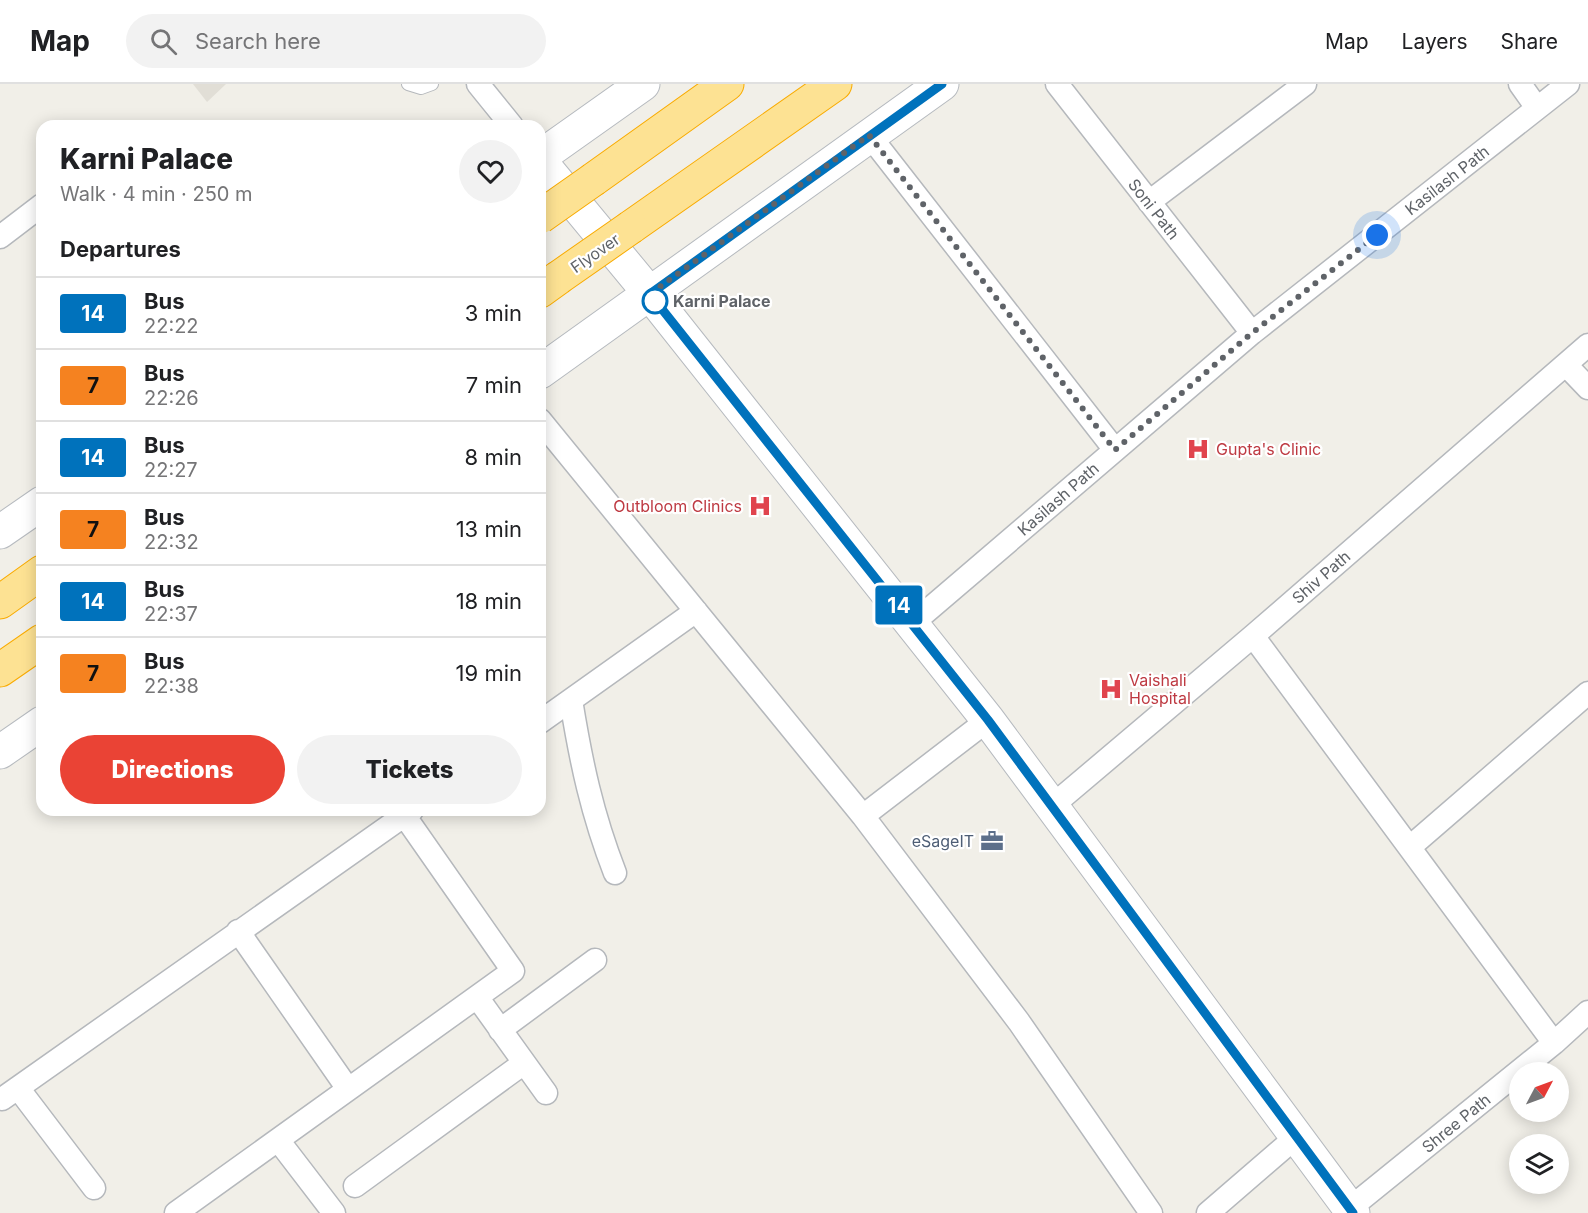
<!DOCTYPE html>
<meta charset="utf-8">
<style>
body{margin:0;font-family:Inter,sans-serif;background:#f2f2f2;color:#202124;height:100vh;display:flex;flex-direction:column;font-size:22px;white-space:nowrap}
*{box-sizing:border-box;margin:0}
p{font-size:20px;color:#757577}
.icon{flex:none;width:33px;height:33px;fill:none;stroke:currentColor;stroke-width:2;stroke-linecap:round;stroke-linejoin:round}
.map{position:relative;flex:1;overflow:hidden}
.sheet{position:absolute;left:36px;top:36px;width:510px;height:696px;display:flex;flex-direction:column;background:#fff;border-radius:18px;box-shadow:0 3px 15px #0003}
.sheet>*{flex:none}
.badge{padding:0 12px;border-radius:4px;font-size:21px;line-height:39px}
.needle{width:39px;rotate:49deg}
.fabs{position:absolute;left:1509px;top:978px;display:grid;gap:12px}
.fabs a{display:grid;place-items:center;width:60px;height:60px;border-radius:50%;background:#fff;box-shadow:0 3px 15px #0003;font-size:30px}
.you{position:absolute;width:30px;height:30px;margin:-15px;border:4px solid #fff;border-radius:50%;background:#1a73e8;box-shadow:0 0 0 9px #1a73e833}
.map>.badge{position:absolute;translate:-50% -50%;box-shadow:0 0 0 3px #fff}
h2{padding:0 24px;font-size:22px;line-height:54px}
.round{display:grid;place-items:center;flex:none;width:63px;height:63px;border-radius:32px;background:#f2f2f2}
.overview{display:flex;align-items:center;justify-content:space-between;height:102px;padding:0 24px}
h1{font-size:28px;font-weight:800;line-height:45px}
.action{display:flex;gap:12px;margin-top:auto;padding:12px 24px}
.action a{flex:1;height:69px;border-radius:36px;background:#ea4335;color:#fff;font-size:24px;font-weight:800;line-height:69px;text-align:center}
.action a+a{background:#f2f2f2;color:#202124}
ul{padding:0;list-style:none}
li{display:flex;align-items:center;gap:18px;height:72px;padding:0 24px;border-top:2px solid #e0e0e0}
li div{flex:1}
li b{display:block;font-size:22px}
li em{font-style:normal}
li .badge{min-width:66px;font-weight:700;text-align:center}
header{display:flex;align-items:center;gap:36px;box-sizing:border-box;height:84px;padding:0 30px;background:#fff;border-bottom:2px solid #e0e0e0}
header strong{font-size:28px}
nav{display:flex;gap:33px;margin-inline-start:auto;font-size:21px}
.search{width:420px;height:54px;background:#f2f2f2;display:flex;align-items:center;gap:15px;box-sizing:border-box;padding:0 21px;border-radius:33px;color:#757577;font-size:22px}
.map>svg:first-child{display:block}
.education{fill:#e1ded6}
.lines{fill:none;stroke-linecap:round;stroke-linejoin:round}
.lane-casing{stroke:#b5b8bc;stroke-width:14}
.street-casing{stroke:#b5b8bc;stroke-width:25}
.secondary-casing{stroke:#b6babf;stroke-width:35}
.highway-casing{stroke:#f9ab00;stroke-width:35}
.lane{stroke:#fff;stroke-width:12}
.street{stroke:#fff;stroke-width:22}
.secondary{stroke:#fff;stroke-width:33}
.highway{stroke:#fde293;stroke-width:33}
.highway-bridge-casing{stroke:#f9ab00;stroke-width:35;stroke-linecap:butt}
.highway-bridge{stroke:#fde293;stroke-width:33}
.line-casing{stroke:#fff;stroke-width:14}
.line{stroke:#0072bc;stroke-width:9}
.walk{stroke:#5f6368;stroke-width:6;stroke-dasharray:0 10.8}
.stop-dot{fill:#fff;stroke:#0072bc;stroke-width:3}
.labels{text-anchor:middle;dominant-baseline:central;stroke-width:4.5;stroke-linejoin:round;paint-order:stroke}
.street-label{font-size:16px;fill:#5f6368;stroke:#fff}
.stop-label{font-size:16px;font-weight:bold;fill:#5f6368;stroke:#fff;text-anchor:start}
.health-label{font-size:16px;fill:#be3a42;stroke:#fff;text-anchor:start}
.service-label{font-size:16px;fill:#4e5e75;stroke:#fff;text-anchor:end}
</style>
<header>
<strong>Map</strong>
<div class="search"><svg class="icon" aria-label="search" viewBox="0 0 24 24"><circle cx="10" cy="10" r="6"/><path d="M15 15l6 6"/></svg>Search here</div>
<nav><a>Map</a><a>Layers</a><a>Share</a></nav>
</header>
<div class="map">
<svg width="1588" height="1129" viewBox="0 0 1588 1129">
<rect width="100%" height="100%" fill="#f1efe8"/>
<path class="education" d="M193,0H226L207,18Z"/>
<g class="lines">
<g class="lane-casing">
<path id="lane" d="M408,0L421,4L432,0"/>
</g>
<g class="street-casing">
<path id="street" d="M478,0L512,42
M1057,0L1252,249
M1520,0L1537,24
M869,51L1115,366
M1149,118L1305,0
M0,153L42,121
M1566,281L1588,304
M540,336L863,732L1019,938L1151,1129
M913,539L1252,249L1568,0
M1253,552L1554,959
M571,616C581,678 592,730 615,789
M540,638L696,527
M1052,722L1253,552L1588,261
M863,732L988,636
M1410,763L1588,609
M238,847L348,1005
M477,913L546,1009
M500,946L595,876
M18,1004L94,1104
M2,1015L412,726
M278,1056L334,1129
M355,1102L524,979
M1349,1125L1554,959L1588,928
M176,1129L513,887L404,731
M1208,1129L1295,1054"/>
</g>
<g class="secondary-casing">
<path id="secondary" d="M540,73L643,0
M540,77L650,210L988,636L1353,1129
M540,288L942,0
M0,448L42,419
M0,668L42,639"/>
</g>
<g class="highway-casing">
<path id="highway" d="M594,95L727,0
M631,143L835,0
M540,207L558,194
M0,518L42,488
M0,586L42,557"/>
</g>
<use href="#lane" class="lane"/>
<use href="#street" class="street"/>
<use href="#secondary" class="secondary"/>
<use href="#highway" class="highway"/>
<g class="highway-bridge-casing">
<path id="highway-bridge" d="M540,133L594,95
M558,194L631,143"/>
</g>
<use href="#highway-bridge" class="highway-bridge"/>
</g>
<g class="lines">
<g class="line-casing">
<path id="line" d="M942,0L650,210L988,636L1353,1129"/>
</g>
<use href="#line" class="line"/>
<path class="walk" d="M655,217L650,210L869,51L1115,366L1252,249L1377,151"/>
</g>
<defs>
<g id="hospital-bare" transform="scale(1.8)"><path d="M-5-5h3v3.5h4V-5h3V5h-3V1.5h-4V5h-3Z" fill="#e0444e" stroke="#fff" stroke-width="2.5" paint-order="stroke"/></g>
<g id="office-bare" transform="scale(1.8)"><path d="M-6-3h4V-5.5h4V-3h4V5H-6ZM-1-4.5V-3h2v-1.5ZM-6 0V1H6V0Z" fill="#5c6f8a" stroke="#fff" stroke-width="2.5" paint-order="stroke"/></g>
</defs>
<g fill-rule="evenodd">
<use href="#hospital-bare" x="1198" y="365"/>
<use href="#hospital-bare" x="760" y="422"/>
<use href="#hospital-bare" x="1111" y="605"/>
<use href="#office-bare" x="992" y="757"/>
</g>
<circle class="stop-dot" cx="655" cy="217" r="12"/>
<g class="labels">
<g class="street-label">
<text transform="translate(1447 96) rotate(-38)">Kasilash Path</text>
<text transform="translate(1154 125) rotate(52)">Soni Path</text>
<text transform="translate(595 169) rotate(-35)">Flyover</text>
<text transform="translate(1058 415) rotate(-41)">Kasilash Path</text>
<text transform="translate(1321 493) rotate(-41)">Shiv Path</text>
<text transform="translate(1456 1039) rotate(-39)">Shree Path</text>
</g>
<g class="stop-label">
<text x="673" y="217">Karni Palace</text>
</g>
<g class="health-label">
<text x="1216" y="365">Gupta's Clinic</text>
<text x="742" y="422" text-anchor="end">Outbloom Clinics</text>
<text x="1129" y="596">Vaishali<tspan x="1129" dy="18">Hospital</tspan></text>
</g>
<g class="service-label">
<text x="974" y="757">eSageIT</text>
</g>
</g>
</svg>
<div class="fabs">
<a><svg class="needle" viewBox="-14 -14 28 28"><path d="M0-13l5 13h-10z" fill="#e53935"/><path d="M0 13l5-13h-10z" fill="#757577"/></svg></a>
<a><svg class="icon" aria-label="layers" viewBox="0 0 24 24"><path d="M12 4l9 5-9 5-9-5zM3 14l9 5 9-5"/></svg></a>
</div>
<div class="you" style="left:1377px;top:151px"></div>
<b class="badge" style="left:899px;top:521px;background:#0072bc;color:#fff">14</b>
<section class="sheet">
<div class="overview"><div><h1>Karni Palace</h1><p>Walk · 4 min · 250 m</p></div><a class="round"><svg class="icon" aria-label="heart" viewBox="0 0 24 24"><path d="M12 20l-8-8c-3-5 5-10 8-4 3-6 11-1 8 4z"/></svg></a></div>
<h2>Departures</h2>
<ul>
<li><span class="badge" style="background:#0072bc;color:#fff">14</span><div><b>Bus</b><p>22:22</p></div><em>3 min</em></li>
<li><span class="badge" style="background:#f58220;color:#111">7</span><div><b>Bus</b><p>22:26</p></div><em>7 min</em></li>
<li><span class="badge" style="background:#0072bc;color:#fff">14</span><div><b>Bus</b><p>22:27</p></div><em>8 min</em></li>
<li><span class="badge" style="background:#f58220;color:#111">7</span><div><b>Bus</b><p>22:32</p></div><em>13 min</em></li>
<li><span class="badge" style="background:#0072bc;color:#fff">14</span><div><b>Bus</b><p>22:37</p></div><em>18 min</em></li>
<li><span class="badge" style="background:#f58220;color:#111">7</span><div><b>Bus</b><p>22:38</p></div><em>19 min</em></li>
</ul>
<div class="action"><a>Directions</a><a>Tickets</a></div>
</section>
</div>
